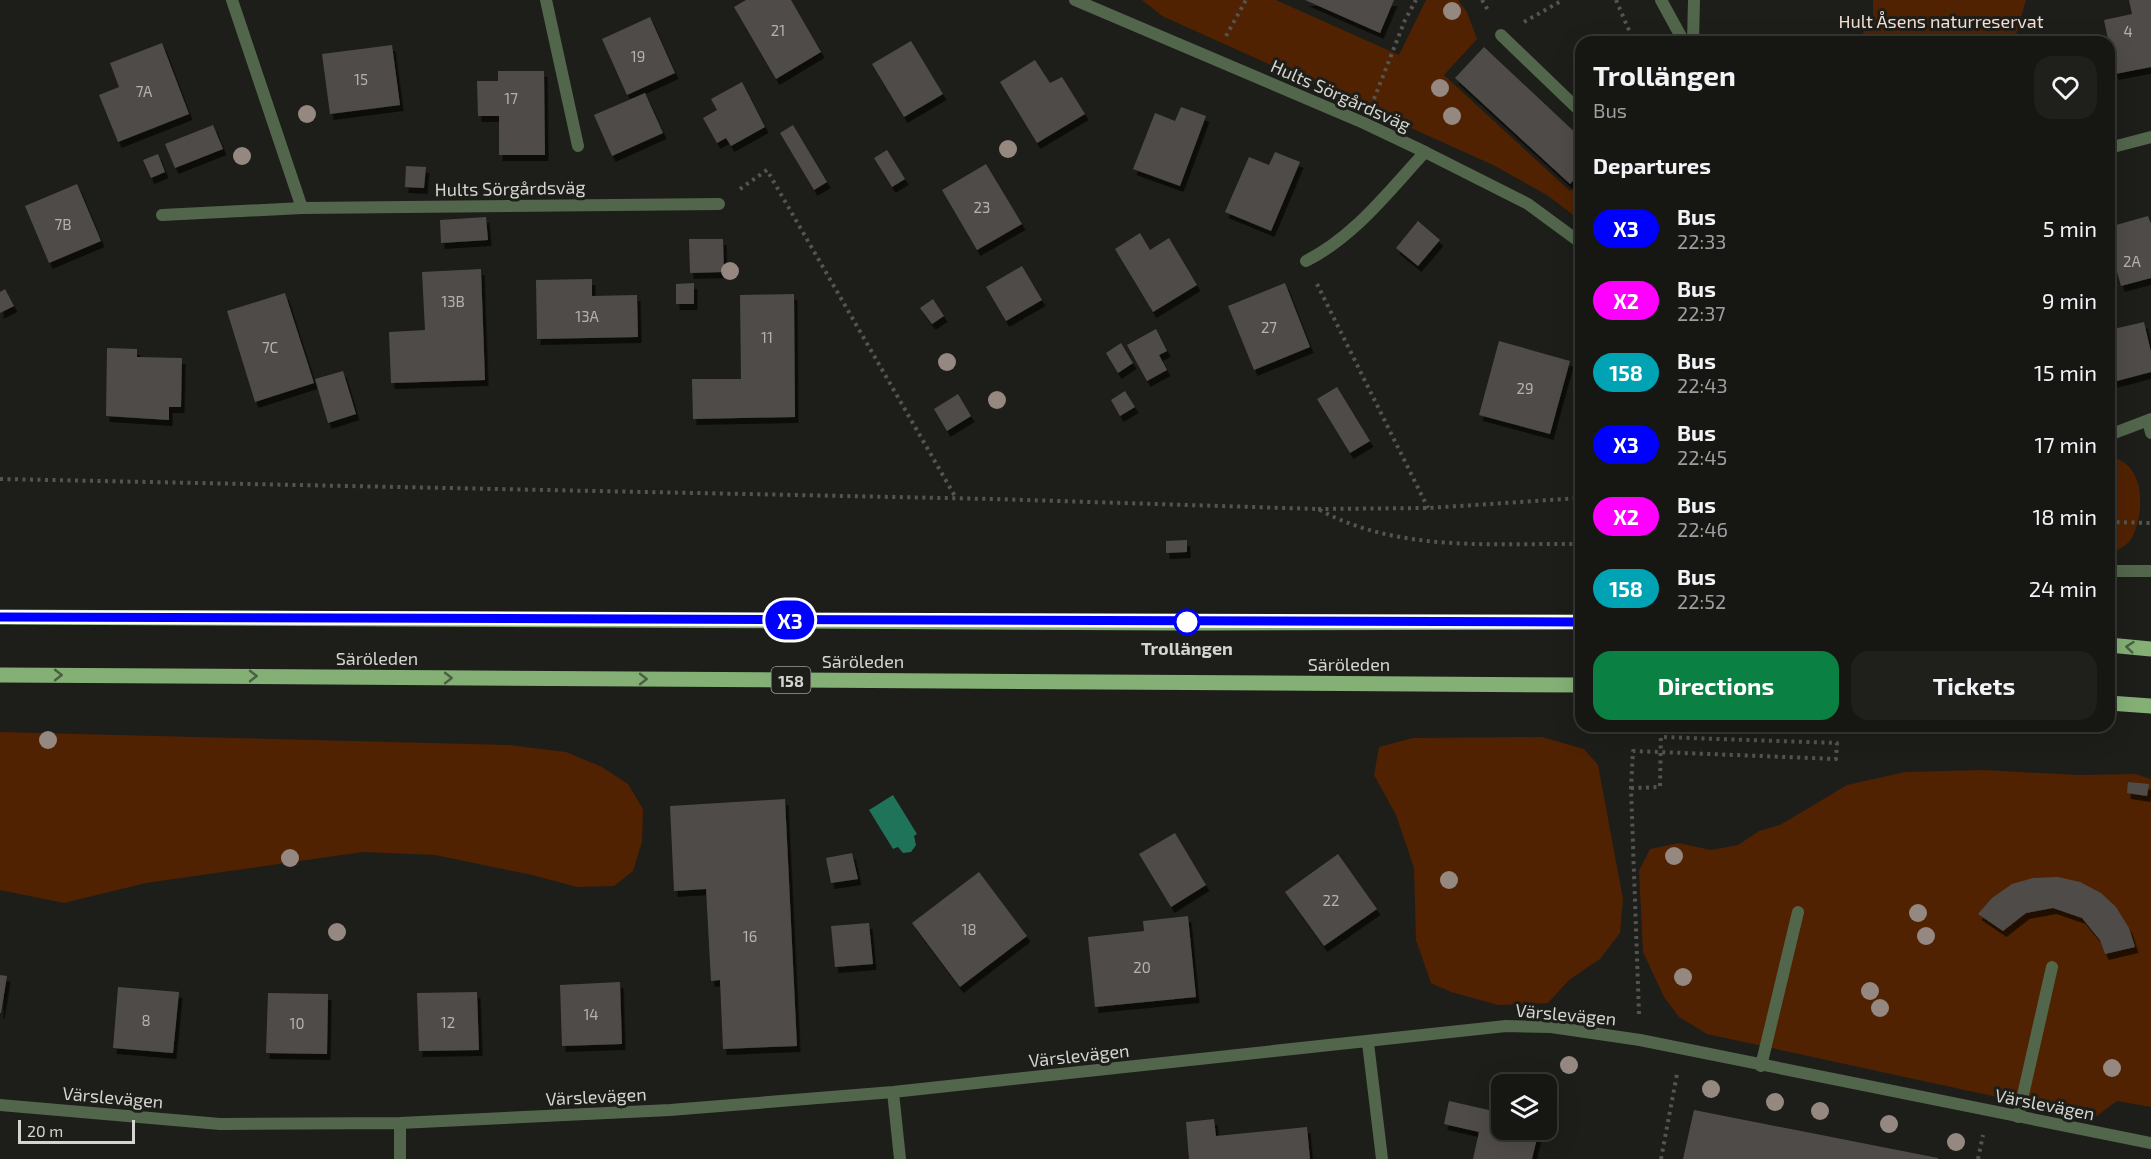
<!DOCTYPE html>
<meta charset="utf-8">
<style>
body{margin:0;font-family:"Exo 2",sans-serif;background:#1f1f1c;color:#f1f3f6;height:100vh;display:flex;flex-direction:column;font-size:22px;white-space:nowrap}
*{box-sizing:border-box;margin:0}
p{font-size:20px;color:#9e9fa0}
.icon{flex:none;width:33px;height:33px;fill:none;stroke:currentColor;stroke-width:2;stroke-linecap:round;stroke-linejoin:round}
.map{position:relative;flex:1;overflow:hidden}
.side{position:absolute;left:1575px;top:36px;width:540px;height:696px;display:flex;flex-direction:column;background:#161613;border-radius:18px;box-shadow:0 6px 24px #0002,0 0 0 2px #353533}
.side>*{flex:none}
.badge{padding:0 12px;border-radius:20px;font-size:21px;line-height:39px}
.fabs{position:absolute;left:1491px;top:1074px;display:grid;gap:12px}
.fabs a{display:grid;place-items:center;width:66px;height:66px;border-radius:12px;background:#161613;box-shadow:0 6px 24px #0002,0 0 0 2px #353533;font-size:30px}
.scale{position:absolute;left:18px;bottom:15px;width:117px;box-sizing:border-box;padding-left:6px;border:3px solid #d4d4d1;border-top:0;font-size:16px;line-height:21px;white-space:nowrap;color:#d4d4d1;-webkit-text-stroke:4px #1d1d19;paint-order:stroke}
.map>.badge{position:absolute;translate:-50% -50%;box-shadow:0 0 0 3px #fff}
h2{padding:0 18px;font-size:22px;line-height:54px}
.round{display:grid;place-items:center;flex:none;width:63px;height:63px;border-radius:18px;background:#1f1f1c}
.head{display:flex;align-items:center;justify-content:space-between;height:102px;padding:0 18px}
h1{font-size:28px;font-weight:700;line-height:45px}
.action{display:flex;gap:12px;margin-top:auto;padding:12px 18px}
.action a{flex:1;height:69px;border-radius:18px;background:#0b8043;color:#fff;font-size:24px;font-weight:700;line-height:69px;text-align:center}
.action a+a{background:#1f1f1c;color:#f1f3f6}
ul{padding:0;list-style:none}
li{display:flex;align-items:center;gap:18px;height:72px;padding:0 18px}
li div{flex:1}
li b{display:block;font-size:22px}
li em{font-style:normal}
li .badge{min-width:66px;font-weight:700;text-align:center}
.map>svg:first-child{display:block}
.green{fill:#502202}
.water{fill:#1f7359}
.building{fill:#4f4c48;filter:url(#shadow)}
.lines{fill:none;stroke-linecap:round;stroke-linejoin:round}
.path{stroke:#545450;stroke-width:4;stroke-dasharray:3 4.5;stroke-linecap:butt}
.service{stroke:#51664a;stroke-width:12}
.minor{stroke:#51664a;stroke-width:12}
.primary{stroke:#84b076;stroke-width:15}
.tree{fill:#948880}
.oneway{stroke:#4b5f43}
.line-casing{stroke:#fff;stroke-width:14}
.line{stroke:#00f;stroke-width:9}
.stop-dot{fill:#fff;stroke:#00f;stroke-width:3}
.labels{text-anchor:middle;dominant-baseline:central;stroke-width:6;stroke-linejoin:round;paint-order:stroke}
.number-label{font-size:15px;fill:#b3b2af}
.shield{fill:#1d1d19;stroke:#9d9d9a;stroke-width:1.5}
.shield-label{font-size:16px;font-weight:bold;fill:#d4d4d1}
.park-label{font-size:18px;fill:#f5dfd4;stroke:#1d1d19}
.street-label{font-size:18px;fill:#d4d4d1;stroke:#1d1d19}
.stop-label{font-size:18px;font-weight:bold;fill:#d4d4d1;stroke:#1d1d19}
</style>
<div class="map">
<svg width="2151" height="1159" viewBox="0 0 2151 1159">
<defs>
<filter id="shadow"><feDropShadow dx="3.5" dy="6" stdDeviation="0" flood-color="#0009"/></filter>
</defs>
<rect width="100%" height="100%" fill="#1d1d19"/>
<path class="green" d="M1142,0H1276L1399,55L1426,0H1458L1467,12L1477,39L1444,75L1570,191L1581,180V221L1547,195L1493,165L1162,16Z
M1873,0H2026L2014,42H1857L1873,18Z
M2109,457C2146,461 2145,513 2132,538C2127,546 2117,550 2110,555Z
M0,732L509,745L566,752L602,767L628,784L643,809L642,842L633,871L614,886L577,887L532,875L435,855L363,852L146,883L64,903L0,890Z
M1542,737L1584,749L1598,765L1623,899L1620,933L1600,959L1569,980L1548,1003L1498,1005L1451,992L1431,983L1416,940L1414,868L1396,815L1374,775L1379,747L1413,738Z
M1984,770L2078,775L2135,774L2151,779V1107L2117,1101L2094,1118L1707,1034L1679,1017L1664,997L1643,952L1639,871L1650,849L1679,843L1711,850L1738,845L1759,831L1780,825L1847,785L1905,772Z"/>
<path class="water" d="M893,795L917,834L914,836L916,845L911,852L903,853L898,847L893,849L869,810Z"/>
<path class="building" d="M746,0H791L821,52L776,79L734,7Z
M1305,0H1394L1380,33Z
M2129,0H2151V67L2115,74L2104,20L2132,14Z
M650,17L675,73L627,95L602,39Z
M911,41L943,94L904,117L872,64Z
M162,43L189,114L118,142L99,95L119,87L110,63Z
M392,45L400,105L330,114L322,54Z
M1484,47L1581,138V172L1570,184L1455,78Z
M1035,60L1050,83L1062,77L1085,114L1037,143L1000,82Z
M498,71H544L545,155H499V116H478L477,81H498Z
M742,82L765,127L731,146L726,138L717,143L703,118L717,110L711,99Z
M645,93L663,133L612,156L594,115Z
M1181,107L1206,116L1180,186L1133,169L1155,113L1175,121Z
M213,125L223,149L175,168L165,144Z
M793,125L827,182L814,190L780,133Z
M887,150L905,179L892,187L874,158Z
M1275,152L1300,162L1271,231L1225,212L1249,157L1269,165Z
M158,154L165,172L151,178L143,160Z
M986,164L1022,224L977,250L942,190Z
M406,166L426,167L424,188L405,187Z
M77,184L101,241L49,263L25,206Z
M2148,216L2151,224V278L2121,286L2109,243V227Z
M486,217L488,240L441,243L440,220Z
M1418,221L1440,240L1418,266L1396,248Z
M1140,233L1150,250L1169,238L1197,285L1153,312L1115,249Z
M689,239H723L724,272L690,273Z
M1022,266L1042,300L1006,321L986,287Z
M481,269L485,380L391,383L389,332L425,330L422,272Z
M592,279V296L637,295L638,337L537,339L536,280Z
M694,283V304H676V284Z
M1285,283L1310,347L1254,370L1228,306Z
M5,289L14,306L0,313V292Z
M285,293L314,383L255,402L227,311Z
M794,294L795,417L693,419L692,379H741L740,295Z
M933,299L944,316L932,324L920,308Z
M2144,322L2151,352V372L2113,382L2109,366V330Z
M1156,329L1167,351L1159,355L1167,370L1147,381L1127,345Z
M1499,341L1570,361L1550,434L1479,415Z
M1121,343L1133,363L1118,373L1106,353Z
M107,348L137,349V357L182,358L181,407H169V420L106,416Z
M343,371L356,414L328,423L315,379Z
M1337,387L1370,441L1350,453L1317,399Z
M1125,391L1135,407L1120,416L1111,400Z
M958,394L971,416L947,431L934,409Z
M1187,540V552L1166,553V541Z
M2128,782L2149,784L2147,796L2127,793Z
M785,799L797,1046L723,1049L720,980L711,981L706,889L674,891L670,806Z
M1175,833L1206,885L1171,907L1139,854Z
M852,853L858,879L831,883L826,858Z
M1338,854L1377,909L1324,946L1285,892Z
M979,872L1027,936L960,987L912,923Z
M2058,877L2080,882L2101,893L2116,907L2129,928L2135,947L2105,954L2100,940L2082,918L2053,908L2026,913L2003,931L1978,914L1992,898L2012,884L2033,878Z
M1188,916L1196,997L1095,1007L1088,937L1144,931L1143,921Z
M869,923L873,964L835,967L831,926Z
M0,975L7,976L1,1013H0Z
M620,982L622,1044L562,1046L560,985Z
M118,987L179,992L173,1053L113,1048Z
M477,992L479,1050L419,1051L417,993Z
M268,993L328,994L327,1054L266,1053Z
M1449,1101L1502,1113V1130H1539L1532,1159H1473L1479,1132L1444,1124Z
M1694,1110L1938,1158V1159H1683Z
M1214,1119L1216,1136L1307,1127L1310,1159H1189L1186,1122Z"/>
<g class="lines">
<path class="path" d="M1482,0L1489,12
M1616,0L1634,42
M1524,22L1563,0
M1226,36L1246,0
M1374,99L1405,20L1416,0
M740,189L767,170L956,498
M1317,284L1428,508
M0,479L993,499L1318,509C1398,553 1492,543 1581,544
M1318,509L1428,508L1581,498
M2109,522L2151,523
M1631,788L1660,787L1661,726
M1639,1014L1631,788L1633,751L1836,759L1837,743L1661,737
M1661,1159L1677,1074
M1978,1159L1983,1135"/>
<path class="service" d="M546,0L578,146
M1661,0L1684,42
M1501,35L1581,112
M2109,148L2151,137
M302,208L719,204
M162,215L302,208L232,0
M1306,261C1355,236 1388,192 1425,152
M1761,1066L1798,912
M2018,1117L2052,967"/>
<path class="minor" d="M1075,0L1364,123L1425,152L1528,204L1581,243
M1693,42L1694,0
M2148,420L2151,433
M2109,435L2151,419
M2109,571H2151
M1368,1043L1382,1159
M893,1092L900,1159
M0,1105L220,1124L400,1123L670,1110L893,1092L1506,1026L1551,1027L1640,1040L2151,1143
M400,1123V1159"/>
<path class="primary" d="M0,617L1187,623L1581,622
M2109,645L2151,649
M0,675L1581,685
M2109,703L2151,706"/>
</g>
<g class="tree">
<circle cx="1452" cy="11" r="9"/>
<circle cx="1440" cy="88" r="9"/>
<circle cx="307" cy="114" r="9"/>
<circle cx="1452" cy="116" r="9"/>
<circle cx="1008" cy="149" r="9"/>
<circle cx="242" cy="156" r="9"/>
<circle cx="730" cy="271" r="9"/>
<circle cx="947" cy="362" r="9"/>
<circle cx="997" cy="400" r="9"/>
<circle cx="48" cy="740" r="9"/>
<circle cx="1674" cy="856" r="9"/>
<circle cx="290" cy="858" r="9"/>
<circle cx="1449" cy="880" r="9"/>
<circle cx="1918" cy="913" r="9"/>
<circle cx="337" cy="932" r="9"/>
<circle cx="1926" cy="936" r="9"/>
<circle cx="1683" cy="977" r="9"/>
<circle cx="1870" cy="991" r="9"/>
<circle cx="1880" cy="1008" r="9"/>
<circle cx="1569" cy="1065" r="9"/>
<circle cx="2112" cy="1068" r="9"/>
<circle cx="1711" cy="1089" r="9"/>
<circle cx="1775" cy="1102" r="9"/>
<circle cx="1820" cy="1111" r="9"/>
<circle cx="1889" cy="1124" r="9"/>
<circle cx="1956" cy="1142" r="9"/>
</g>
<defs><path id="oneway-chevron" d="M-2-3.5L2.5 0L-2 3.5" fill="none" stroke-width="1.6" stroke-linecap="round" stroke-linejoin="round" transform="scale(1.5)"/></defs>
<g class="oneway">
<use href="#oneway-chevron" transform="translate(2130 647) rotate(-174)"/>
<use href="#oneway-chevron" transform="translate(58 675)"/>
<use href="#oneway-chevron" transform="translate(253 676)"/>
<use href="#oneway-chevron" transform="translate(448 678)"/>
<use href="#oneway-chevron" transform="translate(643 679)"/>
</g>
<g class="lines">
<g class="line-casing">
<path id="line" d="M0,617L1581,622"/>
</g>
<use href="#line" class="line"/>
</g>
<circle class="stop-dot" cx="1187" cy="622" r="12"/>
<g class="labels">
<g class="number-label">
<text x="778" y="30">21</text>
<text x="2128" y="31">4</text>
<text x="638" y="56">19</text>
<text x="361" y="79">15</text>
<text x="144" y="91">7A</text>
<text x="511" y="98">17</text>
<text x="982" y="207">23</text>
<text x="63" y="224">7B</text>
<text x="2132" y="261">2A</text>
<text x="453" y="301">13B</text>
<text x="587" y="316">13A</text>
<text x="1269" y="327">27</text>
<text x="767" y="337">11</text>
<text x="270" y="347">7C</text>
<text x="1525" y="388">29</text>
<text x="1331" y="900">22</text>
<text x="969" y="929">18</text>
<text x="750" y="936">16</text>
<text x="1142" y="967">20</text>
<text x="591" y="1014">14</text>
<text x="146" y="1020">8</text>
<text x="448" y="1022">12</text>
<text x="297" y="1023">10</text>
</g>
<rect class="shield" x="771.5" y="667" width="39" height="26" rx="4.5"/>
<g class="shield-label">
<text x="791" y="680">158</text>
</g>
<g class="park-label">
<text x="1941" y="21">Hult Åsens naturreservat</text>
</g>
<g class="street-label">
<text transform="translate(1341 95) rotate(24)">Hults Sörgårdsväg</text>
<text transform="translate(510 188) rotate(-1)">Hults Sörgårdsväg</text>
<text x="377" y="658">Säröleden</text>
<text x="863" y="661">Säröleden</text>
<text x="1349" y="664">Säröleden</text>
<text transform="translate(1566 1014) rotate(5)">Värslevägen</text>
<text transform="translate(1079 1055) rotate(-6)">Värslevägen</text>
<text transform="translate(596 1096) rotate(-3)">Värslevägen</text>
<text transform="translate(113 1097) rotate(5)">Värslevägen</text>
<text transform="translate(2045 1104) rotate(11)">Värslevägen</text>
</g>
<g class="stop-label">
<text x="1187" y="648">Trollängen</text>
</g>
</g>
</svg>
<div class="fabs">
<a><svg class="icon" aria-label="layers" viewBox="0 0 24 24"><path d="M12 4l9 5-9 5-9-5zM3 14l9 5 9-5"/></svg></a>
</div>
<div class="scale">20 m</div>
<b class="badge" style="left:790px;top:620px;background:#00f;color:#fff">X3</b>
<section class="side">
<div class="head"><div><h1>Trollängen</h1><p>Bus</p></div><a class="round"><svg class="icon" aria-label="heart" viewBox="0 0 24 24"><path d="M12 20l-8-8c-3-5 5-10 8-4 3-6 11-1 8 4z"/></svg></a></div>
<h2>Departures</h2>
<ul>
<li><span class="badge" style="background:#00f;color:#fff">X3</span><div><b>Bus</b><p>22:33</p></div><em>5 min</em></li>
<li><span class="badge" style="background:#f0f;color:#fff">X2</span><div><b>Bus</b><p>22:37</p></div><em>9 min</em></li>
<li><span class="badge" style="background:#00a3b4;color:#fff">158</span><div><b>Bus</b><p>22:43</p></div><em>15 min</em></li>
<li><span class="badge" style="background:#00f;color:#fff">X3</span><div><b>Bus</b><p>22:45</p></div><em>17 min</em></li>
<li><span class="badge" style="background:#f0f;color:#fff">X2</span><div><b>Bus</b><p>22:46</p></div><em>18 min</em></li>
<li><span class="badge" style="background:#00a3b4;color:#fff">158</span><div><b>Bus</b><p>22:52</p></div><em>24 min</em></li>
</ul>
<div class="action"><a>Directions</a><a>Tickets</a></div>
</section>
</div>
